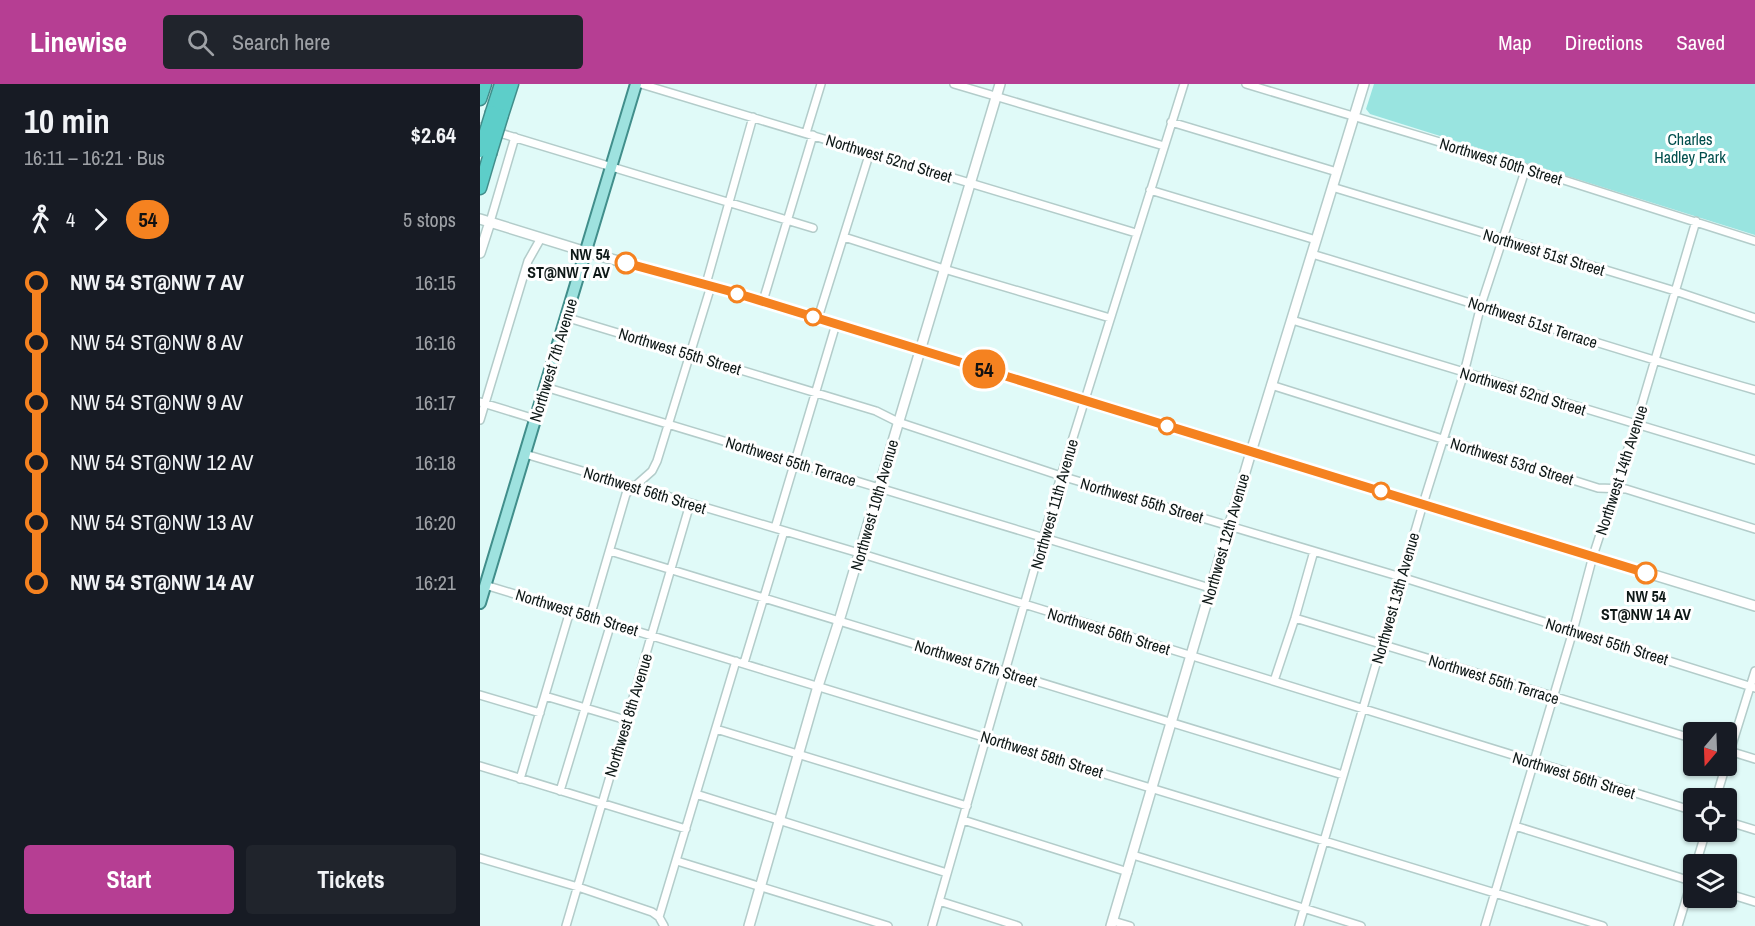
<!DOCTYPE html>
<meta charset="utf-8">
<style>
body{margin:0;font-family:"Archivo Narrow",sans-serif;background:#20242c;color:#f1f3f6;height:100vh;display:flex;flex-direction:column;font-size:22px;white-space:nowrap}
*{box-sizing:border-box;margin:0}
p{font-size:20px;color:#9ea1a6}
.icon{flex:none;width:33px;height:33px;fill:none;stroke:currentColor;stroke-width:2;stroke-linecap:round;stroke-linejoin:round}
.map{position:relative;flex:1;overflow:hidden}
.side{display:flex;flex-direction:column;background:#171b24;width:480px}
.side>*{flex:none}
.badge{padding:0 12px;border-radius:20px;font-size:21px;line-height:39px}
.needle{width:39px;rotate:199deg}
.controls{position:absolute;left:1203px;top:638px;display:grid;gap:12px}
.controls a{display:grid;place-items:center;width:54px;height:54px;border-radius:6px;background:#171b24;box-shadow:0 2px 4px #0004;font-size:30px}
.map>.badge{position:absolute;translate:-50% -50%;box-shadow:0 0 0 3px #fff}
.legs{display:flex;align-items:center;gap:9px;height:66px;padding:0 24px;font-size:20px}
.legs p{margin-inline-start:auto}
.head{display:flex;align-items:center;justify-content:space-between;height:102px;padding:0 24px}
h1{font-size:33px;font-weight:700;line-height:45px}
.primary-button{display:flex;gap:12px;margin-top:auto;padding:12px 24px}
.primary-button a{flex:1;height:69px;border-radius:6px;background:#b63e93;color:#fff;font-size:24px;font-weight:700;line-height:69px;text-align:center}
.primary-button a+a{background:#20242c;color:#f1f3f6}
ul{padding:0 24px;list-style:none}
li{display:flex;align-items:center;gap:21px;height:60px;font-size:22px}
li i{display:grid;place-items:center;width:9px;height:100%;margin:0 8px;background:currentColor}
li i::after{content:'';width:15px;height:15px;margin:-8px;border:4px solid;border-radius:50%;background:#171b24}
li p{margin-inline-start:auto}
li:first-child i{background:linear-gradient(#0000 50%,currentColor 0)}
li:last-child i{background:linear-gradient(currentColor 50%,#0000 0)}
header{display:flex;align-items:center;gap:36px;box-sizing:border-box;height:84px;padding:0 30px;background:#b63e93;color:#fff}
header strong{font-size:28px}
nav{display:flex;gap:33px;margin-inline-start:auto;font-size:21px}
.search{width:420px;height:54px;background:#20242c;display:flex;align-items:center;gap:15px;box-sizing:border-box;padding:0 21px;border-radius:6px;color:#9ea1a6;font-size:22px}
main{display:flex;flex:1;min-height:0}
.map>svg:first-child{display:block}
.green{fill:#99e4e0}
.lines{fill:none;stroke-linecap:round;stroke-linejoin:round}
.street-casing{stroke:#b3ccca;stroke-width:10}
.secondary-casing{stroke:#b3ccca;stroke-width:12}
.primary-casing{stroke:#418e8b;stroke-width:14}
.highway-casing{stroke:#418e8b;stroke-width:15}
.street{stroke:#fff;stroke-width:7}
.secondary{stroke:#fff;stroke-width:9}
.primary{stroke:#9ee2df;stroke-width:10}
.highway{stroke:#5dcec9;stroke-width:12}
.highway-bridge-casing{stroke:#418e8b;stroke-width:15;stroke-linecap:butt}
.highway-bridge{stroke:#5dcec9;stroke-width:12}
.line-1-casing{stroke:#fff;stroke-width:14}
.line-1{stroke:#f58220;stroke-width:9}
.stop-1-dot{fill:#fff;stroke:#f58220;stroke-width:3}
.labels{text-anchor:middle;dominant-baseline:central;stroke-width:6;stroke-linejoin:round;paint-order:stroke}
.park-label{font-size:16px;fill:#004e4c;stroke:#fff}
.street-label{font-size:16px;fill:#0e1817;stroke:#fff}
.stop-label{font-size:16px;font-weight:bold;fill:#0e1817;stroke:#fff;text-anchor:end}
</style>
<header>
<strong>Linewise</strong>
<div class="search"><svg class="icon" aria-label="search" viewBox="0 0 24 24"><circle cx="10" cy="10" r="6"/><path d="M15 15l6 6"/></svg>Search here</div>
<nav><a>Map</a><a>Directions</a><a>Saved</a></nav>
</header>
<main>
<section class="side">
<div class="head"><div><h1>10 min</h1><p>16:11 – 16:21 · Bus</p></div><b>$2.64</b></div>
<div class="legs"><svg class="icon" aria-label="walk" viewBox="0 0 24 24"><circle cx="13" cy="4" r="2"/><path d="M13 8l-2 6 4 7M11 14l-3 7M7 12l3-4h3l4 4"/></svg>4<svg class="icon" aria-label="forward" viewBox="0 0 24 24"><path d="M9 5l7 7-7 7"/></svg><b class="badge" style="background:#f58220;color:#111">54</b><p>5 stops</p></div>
<ul>
<li><i style="color:#f58220"></i><b>NW 54 ST@NW 7 AV</b><p>16:15</p></li>
<li><i style="color:#f58220"></i><span>NW 54 ST@NW 8 AV</span><p>16:16</p></li>
<li><i style="color:#f58220"></i><span>NW 54 ST@NW 9 AV</span><p>16:17</p></li>
<li><i style="color:#f58220"></i><span>NW 54 ST@NW 12 AV</span><p>16:18</p></li>
<li><i style="color:#f58220"></i><span>NW 54 ST@NW 13 AV</span><p>16:20</p></li>
<li><i style="color:#f58220"></i><b>NW 54 ST@NW 14 AV</b><p>16:21</p></li>
</ul>
<div class="primary-button"><a>Start</a><a>Tickets</a></div>
</section>
<div class="map">
<svg width="1275" height="842" viewBox="0 0 1275 842">
<rect width="100%" height="100%" fill="#e0faf8"/>
<path class="green" d="M894,0H1275V151L890,30L886,25Z"/>
<g class="lines">
<g class="street-casing">
<path id="street" d="M161,0L656,149
M474,0L684,62
M766,0L1046,84L1275,157
M691,38L857,88
M0,43L333,144
M326,49L341,0
M852,103L1195,207L1275,234
M670,106L836,156
M10,138L35,53
M364,153L464,185L630,234
M832,170C980,215 1126,263 1275,306
M226,200L273,33
M283,217L333,51
M85,233L396,327L418,338L581,392L921,493L1275,604
M338,234L390,68
M812,236L1275,376
M791,301L1118,404L1146,405L1275,445
M65,303L730,504
M0,318L55,335
M0,336L48,177L61,154
M45,370L379,469L1214,727
M295,444L356,240
M130,467L863,691
M5,501L1123,842
M110,533L146,410L172,387L177,377L231,202
M815,534L1214,655
M264,579L304,447
M794,597L815,534L834,467
M0,611L60,629
M65,612L146,636
M236,645L487,722
M1246,666L1275,675
M1246,680L1275,587
M0,682L206,745
M40,695L90,527
M80,707L131,539
M216,710L467,789
M1236,714L1246,681
M483,736L648,788
M1246,737L1275,746
M1035,742L1214,798
M653,771L881,842
M0,774L98,803L172,828L179,833L184,842
M197,777L408,842
M1216,780L1226,747
M1246,809L1275,818
M459,817L538,842
M179,833L256,577
M633,837L650,842
M86,842L210,420
M452,842L581,392L704,0
M819,842L943,420L984,289L1001,221L1046,84
M1005,842L1093,547L1113,472L1156,340L1216,137
M1198,842L1214,789"/>
</g>
<g class="secondary-casing">
<path id="secondary" d="M0,135L113,170L266,212L1275,522
M0,169L10,138
M269,842L338,602L359,537L520,0
M631,842L771,368L884,0"/>
</g>
<g class="primary-casing">
<path id="primary" d="M0,519L156,0"/>
</g>
<g class="highway-casing">
<path id="highway" d="M0,15L5,0
M12,28L21,0
M22,31L32,0
M0,104L10,70"/>
</g>
<use href="#street" class="street"/>
<use href="#secondary" class="secondary"/>
<use href="#primary" class="primary"/>
<use href="#highway" class="highway"/>
<g class="highway-bridge-casing">
<path id="highway-bridge" d="M0,67L12,28
M10,70L22,31"/>
</g>
<use href="#highway-bridge" class="highway-bridge"/>
</g>
<g class="lines">
<g class="line-1-casing">
<path id="line-1" d="M146,179L249,207L1166,489"/>
</g>
<use href="#line-1" class="line-1"/>
</g>
<g class="stop-1-dot">
<circle cx="146" cy="179" r="10"/>
<circle cx="257" cy="210" r="8"/>
<circle cx="333" cy="233" r="8"/>
<circle cx="687" cy="342" r="8"/>
<circle cx="901" cy="407" r="8"/>
<circle cx="1166" cy="489" r="10"/>
</g>
<g class="labels">
<g class="park-label">
<text x="1210" y="55">Charles<tspan x="1210" dy="18">Hadley Park</tspan></text>
</g>
<g class="street-label">
<text transform="translate(409 74) rotate(17)">Northwest 52nd Street</text>
<text transform="translate(1021 77) rotate(17)">Northwest 50th Street</text>
<text transform="translate(1064 168) rotate(17)">Northwest 51st Street</text>
<text transform="translate(1053 238) rotate(18)">Northwest 51st Terrace</text>
<text transform="translate(200 267) rotate(17)">Northwest 55th Street</text>
<text transform="translate(73 276) rotate(-73)">Northwest 7th Avenue</text>
<text transform="translate(1043 307) rotate(17)">Northwest 52nd Street</text>
<text transform="translate(311 377) rotate(17)">Northwest 55th Terrace</text>
<text transform="translate(1032 377) rotate(17)">Northwest 53rd Street</text>
<text transform="translate(1141 386) rotate(-72)">Northwest 14th Avenue</text>
<text transform="translate(165 406) rotate(17)">Northwest 56th Street</text>
<text transform="translate(662 416) rotate(16)">Northwest 55th Street</text>
<text transform="translate(574 420) rotate(-74)">Northwest 11th Avenue</text>
<text transform="translate(394 421) rotate(-74)">Northwest 10th Avenue</text>
<text transform="translate(745 455) rotate(-74)">Northwest 12th Avenue</text>
<text transform="translate(915 514) rotate(-74)">Northwest 13th Avenue</text>
<text transform="translate(97 528) rotate(17)">Northwest 58th Street</text>
<text transform="translate(629 547) rotate(17)">Northwest 56th Street</text>
<text transform="translate(1127 557) rotate(17)">Northwest 55th Street</text>
<text transform="translate(496 579) rotate(17)">Northwest 57th Street</text>
<text transform="translate(1014 595) rotate(17)">Northwest 55th Terrace</text>
<text transform="translate(148 631) rotate(-73)">Northwest 8th Avenue</text>
<text transform="translate(562 670) rotate(17)">Northwest 58th Street</text>
<text transform="translate(1094 691) rotate(17)">Northwest 56th Street</text>
</g>
<g class="stop-label">
<text x="130" y="170">NW 54<tspan x="130" dy="18">ST@NW 7 AV</tspan></text>
<text x="1166" y="512" text-anchor="middle">NW 54<tspan x="1166" dy="18">ST@NW 14 AV</tspan></text>
</g>
</g>
</svg>
<div class="controls">
<a><svg class="needle" viewBox="-14 -14 28 28"><path d="M0-13l5 13h-10z" fill="#e53935"/><path d="M0 13l5-13h-10z" fill="#9ea1a6"/></svg></a>
<a><svg class="icon" aria-label="locate" viewBox="0 0 24 24"><circle cx="12" cy="12" r="6"/><path d="M12 2v4M12 18v4M2 12h4M18 12h4"/></svg></a>
<a><svg class="icon" aria-label="layers" viewBox="0 0 24 24"><path d="M12 4l9 5-9 5-9-5zM3 14l9 5 9-5"/></svg></a>
</div>
<b class="badge" style="left:504px;top:285px;background:#f58220;color:#111">54</b>
</div>
</main>
